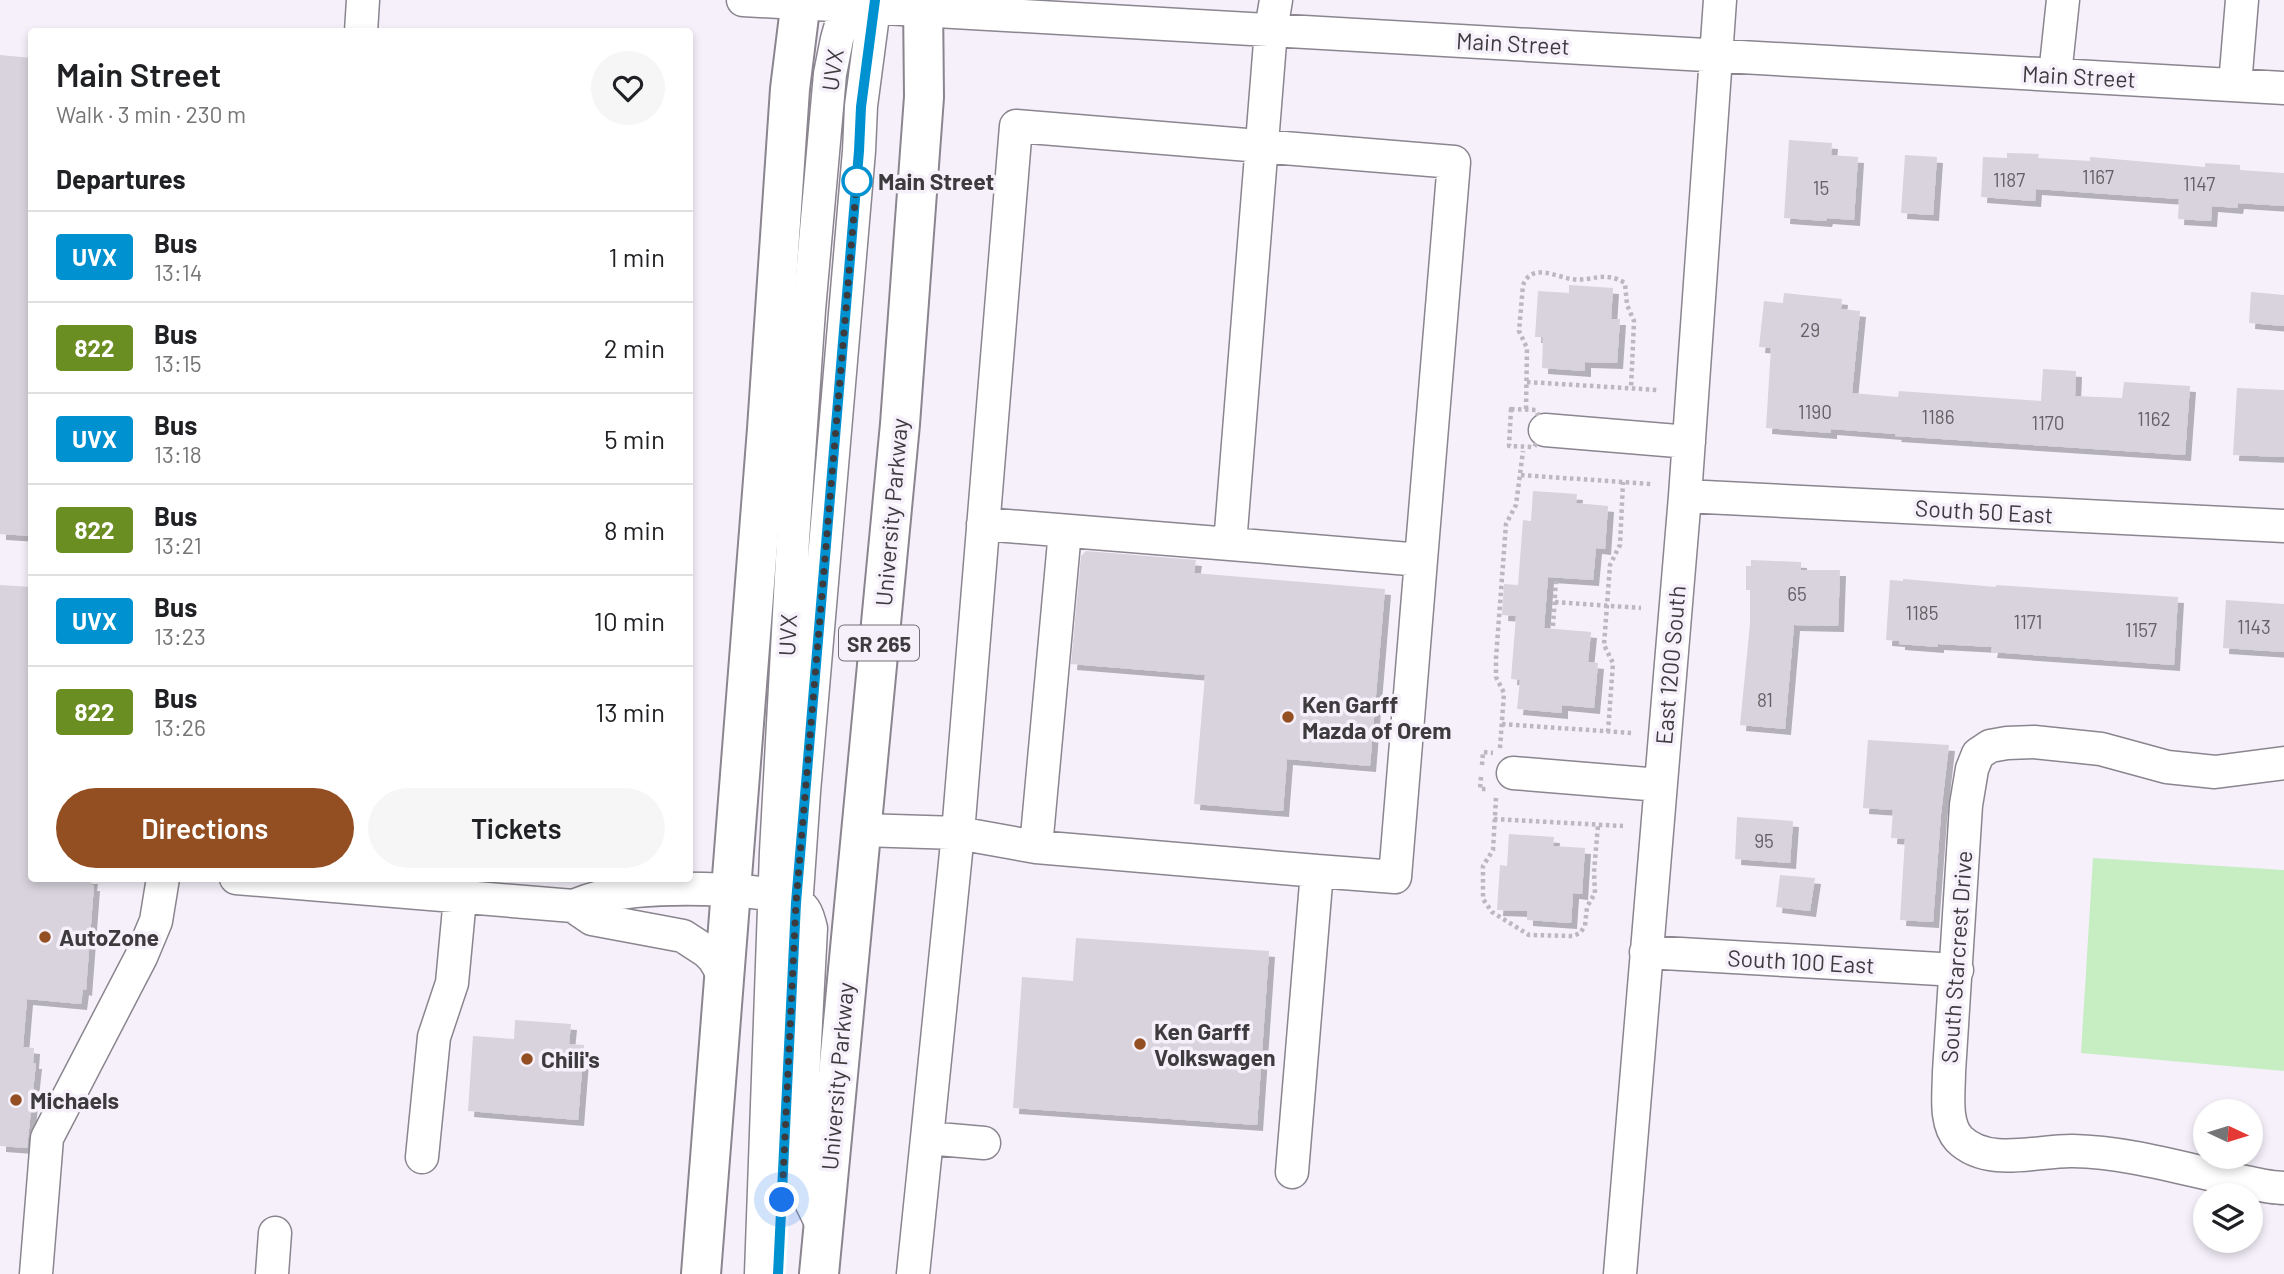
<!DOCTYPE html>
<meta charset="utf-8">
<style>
body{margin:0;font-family:Barlow,sans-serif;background:#f6f6f6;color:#202124;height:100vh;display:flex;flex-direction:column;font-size:26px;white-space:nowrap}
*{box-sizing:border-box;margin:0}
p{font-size:23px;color:#757577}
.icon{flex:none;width:38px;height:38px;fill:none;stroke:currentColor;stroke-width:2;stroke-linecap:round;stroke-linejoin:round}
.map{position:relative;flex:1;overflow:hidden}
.side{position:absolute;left:28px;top:28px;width:665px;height:854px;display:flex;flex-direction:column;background:#fff;border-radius:7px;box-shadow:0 4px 10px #0003}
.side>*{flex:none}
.badge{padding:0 14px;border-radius:5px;font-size:24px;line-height:46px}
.needle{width:46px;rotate:94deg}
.controls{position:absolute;left:2193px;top:1099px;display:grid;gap:14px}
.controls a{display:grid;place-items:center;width:70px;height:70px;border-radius:50%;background:#fff;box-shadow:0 4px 10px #0003;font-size:35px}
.you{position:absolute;width:35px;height:35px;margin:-18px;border:5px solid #fff;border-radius:50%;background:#1a73e8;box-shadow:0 0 0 10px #1a73e833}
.map>.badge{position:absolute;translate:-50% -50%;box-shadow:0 0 0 4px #fff}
h2{padding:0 28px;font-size:26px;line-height:63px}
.round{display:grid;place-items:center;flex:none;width:74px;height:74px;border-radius:37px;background:#f6f6f6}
.summary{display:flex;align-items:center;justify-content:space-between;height:119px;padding:0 28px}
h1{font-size:33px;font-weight:600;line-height:52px}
.action{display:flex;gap:14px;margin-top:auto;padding:14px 28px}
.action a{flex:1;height:80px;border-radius:42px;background:#934f22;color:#fff;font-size:28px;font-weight:600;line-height:80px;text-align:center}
.action a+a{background:#f6f6f6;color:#202124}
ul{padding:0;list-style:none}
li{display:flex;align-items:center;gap:21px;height:91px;padding:0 28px;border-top:2px solid #e0e0e0}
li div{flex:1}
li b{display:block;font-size:26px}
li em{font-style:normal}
li .badge{min-width:77px;font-weight:700;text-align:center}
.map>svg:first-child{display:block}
.green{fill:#c7edc3}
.building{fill:#d8d3dc;filter:url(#shadow)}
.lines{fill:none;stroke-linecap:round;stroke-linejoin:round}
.minor-casing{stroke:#8a858e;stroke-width:35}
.major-casing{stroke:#8a858e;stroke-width:42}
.path{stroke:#bcb8c0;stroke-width:4.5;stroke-dasharray:3.5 3.5;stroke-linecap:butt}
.minor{stroke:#fff;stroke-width:32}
.major{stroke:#fff;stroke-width:38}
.line-casing{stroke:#fff;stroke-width:16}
.line{stroke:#0091d0;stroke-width:10}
.walk{stroke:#3d3b3e;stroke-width:7;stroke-dasharray:0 12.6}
.stop-dot{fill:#fff;stroke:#0091d0;stroke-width:3.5}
.poi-dot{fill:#934f22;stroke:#f5f0fa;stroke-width:2.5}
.labels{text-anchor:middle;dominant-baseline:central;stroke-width:7;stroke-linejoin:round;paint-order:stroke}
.number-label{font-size:19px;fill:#646166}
.shield{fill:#f5f0fa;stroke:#747176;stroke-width:2}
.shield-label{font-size:21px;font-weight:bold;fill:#3d3b3e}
.street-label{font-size:23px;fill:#3d3b3e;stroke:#f5f0fa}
.stop-label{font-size:23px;font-weight:bold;fill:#3d3b3e;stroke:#f5f0fa;text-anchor:start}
.poi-label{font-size:23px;font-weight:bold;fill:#3d3b3e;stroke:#f5f0fa;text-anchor:start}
</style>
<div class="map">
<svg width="2284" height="1274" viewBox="0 0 2284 1274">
<defs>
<filter id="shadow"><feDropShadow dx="6" dy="6" stdDeviation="0" flood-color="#0004"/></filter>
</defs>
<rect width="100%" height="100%" fill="#f5f0fa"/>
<path class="green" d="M2093,858L2284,870V1071L2081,1053Z"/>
<path class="building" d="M0,55L32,58V536L0,534Z
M1789,140L1832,143L1831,155L1858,157L1854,220L1827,218L1826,221L1784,218Z
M2007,153L2039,154L2038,158L2090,161V157L2205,167V163L2240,165V170L2284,173V206L2238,203L2237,208L2212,206L2211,221L2178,219L2179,199L2036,189L2035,201L1981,197L1983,157L2007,158Z
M1905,155L1937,157L1933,215L1901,213Z
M1569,285L1613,288L1611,319H1620L1617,363L1585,362V371L1542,368L1543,337H1535L1538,291L1569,293Z
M2251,292L2284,295V326L2249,323Z
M1784,293L1842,299L1841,309L1860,311L1852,393L1898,397L1899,391L2041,401L2043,369L2076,371L2075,396L2122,398L2124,382L2190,386L2185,455L1895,436L1896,434L1831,429V433L1766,428L1771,348L1759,347L1764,301L1783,303Z
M2237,388L2284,390V457L2233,455Z
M1533,491L1577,494L1576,503L1608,506L1605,549L1596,548L1593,580L1548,577L1544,628L1591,632L1588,662L1598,663L1594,708L1562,705V713L1517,709L1520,680L1511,679L1516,616L1502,615L1504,584L1518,585L1523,520L1531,521Z
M1086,551L1196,560L1194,573L1385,589L1370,766L1287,759L1283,811L1194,804L1205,675L1071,664L1081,556Z
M1751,560L1801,562V570H1840L1838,626L1794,625L1785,729L1740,725L1750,624V590H1746V566H1751Z
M1903,579L1996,587V585L2178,597L2174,665L1991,652L1992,647L1938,644V647L1899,644V641L1886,640L1890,580L1903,581Z
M0,585L32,587V878H92L91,885H94L86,990L83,989L81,1004L27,999L23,1047L34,1048L33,1063H36L27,1148L0,1146Z
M2226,600L2284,604V652L2223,648Z
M1868,740L1949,745L1941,814L1933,922L1900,920L1905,839L1891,838L1893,810L1863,808Z
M1737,817L1793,821L1790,863L1735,859Z
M1509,834L1554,837L1553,846L1585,848L1582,894L1573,893L1571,923L1527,920V911L1497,910L1500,865L1507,866Z
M1780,875L1815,878L1810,911L1776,907Z
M1076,938L1269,951L1257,1125L1013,1108L1022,977L1073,981Z
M515,1020L571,1024L569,1044L584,1045L578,1120L468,1111L473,1036L514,1039Z"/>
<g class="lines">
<g class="minor-casing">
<path id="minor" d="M743,0L2284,88
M1276,0L1271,30L1230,544L1421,560L1395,877L1317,871
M361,32L363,0
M2055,75L2063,0
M2235,85L2242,0
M1545,430L1689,442
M1685,496L2284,526
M983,524L1230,544
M2284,763L2215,772L2167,767L2101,749L2034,742L2007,743L1990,746L1978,754L1972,769L1966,805L1949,1072C1949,1092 1944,1123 1959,1139C1988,1168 2039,1150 2073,1151C2126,1152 2180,1168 2231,1179C2248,1182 2267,1188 2284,1188
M1513,773L1660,785
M861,830L958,833L1016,126L1454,162L1421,560
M1036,847L1065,531
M236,878L573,906C593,898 614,893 635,891C667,888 783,885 803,908C808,913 809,922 811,928L800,1137L808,1196L823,1227
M573,906L592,919L683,936L706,951L714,959L725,978
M795,922L804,792L859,151L861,106L875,0
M1646,952L1957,970
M984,1143L927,1138L958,833L1036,847L1317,871L1292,1172
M422,1157L434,1037L452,983L460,898
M36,1274L47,1138L141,957L156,921L163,878
M272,1274L275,1233
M761,1274L776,852L793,540L809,310L830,74L837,39L848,0
M913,1274L927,1138
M1620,1274L1685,496L1720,0"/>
</g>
<g class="major-casing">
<path id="major" d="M701,1274L767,429L790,89L801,0
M819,1274L900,424L924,97L923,0"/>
</g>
<path class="path" d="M1527,382L1658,390
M1511,409L1536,410L1545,430L1534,447L1509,446Z
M1526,409L1527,348L1519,331L1523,285C1532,263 1554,276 1571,279C1593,282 1603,270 1625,283L1627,305L1634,321L1631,388
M1521,475L1651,484
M1555,602L1641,608
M1553,626L1556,580
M1502,724L1631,733
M1608,732L1613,663L1604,645L1610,565L1620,545L1623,482
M1500,748L1504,693L1496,677V658L1506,524L1516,505L1523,451
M1482,765L1483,752L1493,753
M1481,777L1480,789H1488
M1496,798L1493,850L1483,866V899L1492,912L1529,935L1573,936L1580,933L1585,926L1587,907L1595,893L1594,872L1598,825
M1494,819L1623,826"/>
<use href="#minor" class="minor"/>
<use href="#major" class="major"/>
</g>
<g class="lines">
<g class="line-casing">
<path id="line" d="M778,1274L796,903L859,151L861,107L875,0"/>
</g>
<use href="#line" class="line"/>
<path class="walk" d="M782,1200L796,903L857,178V181"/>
</g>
<circle class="stop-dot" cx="857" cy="181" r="14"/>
<g class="poi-dot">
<circle cx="1288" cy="717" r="7"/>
<circle cx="45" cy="937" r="7"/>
<circle cx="1140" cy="1044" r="7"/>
<circle cx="527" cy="1059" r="7"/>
<circle cx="16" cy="1100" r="7"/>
</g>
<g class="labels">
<g class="number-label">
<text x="2098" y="176">1167</text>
<text x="2009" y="179">1187</text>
<text x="2199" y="183">1147</text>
<text x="1821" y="187">15</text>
<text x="1810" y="329">29</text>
<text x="1815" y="411">1190</text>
<text x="1938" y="416">1186</text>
<text x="2154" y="418">1162</text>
<text x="2048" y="422">1170</text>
<text x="1797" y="593">65</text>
<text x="1922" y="612">1185</text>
<text x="2028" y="621">1171</text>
<text x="2254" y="626">1143</text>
<text x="2141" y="629">1157</text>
<text x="1765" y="699">81</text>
<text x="1764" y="840">95</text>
</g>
<rect class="shield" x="839" y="625.5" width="80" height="35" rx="5"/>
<g class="shield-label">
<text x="879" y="643">SR 265</text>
</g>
<g class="street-label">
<text transform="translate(1513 43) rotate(3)">Main Street</text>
<text transform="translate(832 70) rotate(-82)">UVX</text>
<text transform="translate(2079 76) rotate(3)">Main Street</text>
<text transform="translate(1984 511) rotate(3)">South 50 East</text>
<text transform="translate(891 512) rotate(-85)">University Parkway</text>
<text transform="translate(787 635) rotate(-87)">UVX</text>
<text transform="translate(1670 665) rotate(-85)">East 1200 South</text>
<text transform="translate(1956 957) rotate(-86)">South Starcrest Drive</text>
<text transform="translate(1801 961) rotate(3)">South 100 East</text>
<text transform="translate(837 1076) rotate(-85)">University Parkway</text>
</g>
<g class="stop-label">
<text x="878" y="181">Main Street</text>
</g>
<g class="poi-label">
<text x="1302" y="704">Ken Garff<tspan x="1302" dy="26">Mazda of Orem</tspan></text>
<text x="59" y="937">AutoZone</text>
<text x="1154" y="1031">Ken Garff<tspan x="1154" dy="26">Volkswagen</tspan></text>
<text x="541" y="1059">Chili's</text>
<text x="30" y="1100">Michaels</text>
</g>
</g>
</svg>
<div class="controls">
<a><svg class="needle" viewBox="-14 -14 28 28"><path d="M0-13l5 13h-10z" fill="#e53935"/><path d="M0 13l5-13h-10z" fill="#757577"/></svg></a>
<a><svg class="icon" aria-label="layers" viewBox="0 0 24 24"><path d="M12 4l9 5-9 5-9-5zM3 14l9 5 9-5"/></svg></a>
</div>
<div class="you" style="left:782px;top:1200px"></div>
<section class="side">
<div class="summary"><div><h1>Main Street</h1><p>Walk · 3 min · 230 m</p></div><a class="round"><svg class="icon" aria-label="heart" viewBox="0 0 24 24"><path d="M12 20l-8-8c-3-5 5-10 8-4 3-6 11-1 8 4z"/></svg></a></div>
<h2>Departures</h2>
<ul>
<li><span class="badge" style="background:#0091d0;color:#fff">UVX</span><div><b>Bus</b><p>13:14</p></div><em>1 min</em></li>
<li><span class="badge" style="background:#6b8e23;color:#fff">822</span><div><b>Bus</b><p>13:15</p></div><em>2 min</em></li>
<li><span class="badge" style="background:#0091d0;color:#fff">UVX</span><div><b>Bus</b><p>13:18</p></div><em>5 min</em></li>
<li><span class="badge" style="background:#6b8e23;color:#fff">822</span><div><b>Bus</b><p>13:21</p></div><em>8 min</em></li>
<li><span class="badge" style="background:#0091d0;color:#fff">UVX</span><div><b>Bus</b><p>13:23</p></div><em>10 min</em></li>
<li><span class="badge" style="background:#6b8e23;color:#fff">822</span><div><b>Bus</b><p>13:26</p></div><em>13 min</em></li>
</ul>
<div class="action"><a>Directions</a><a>Tickets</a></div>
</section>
</div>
